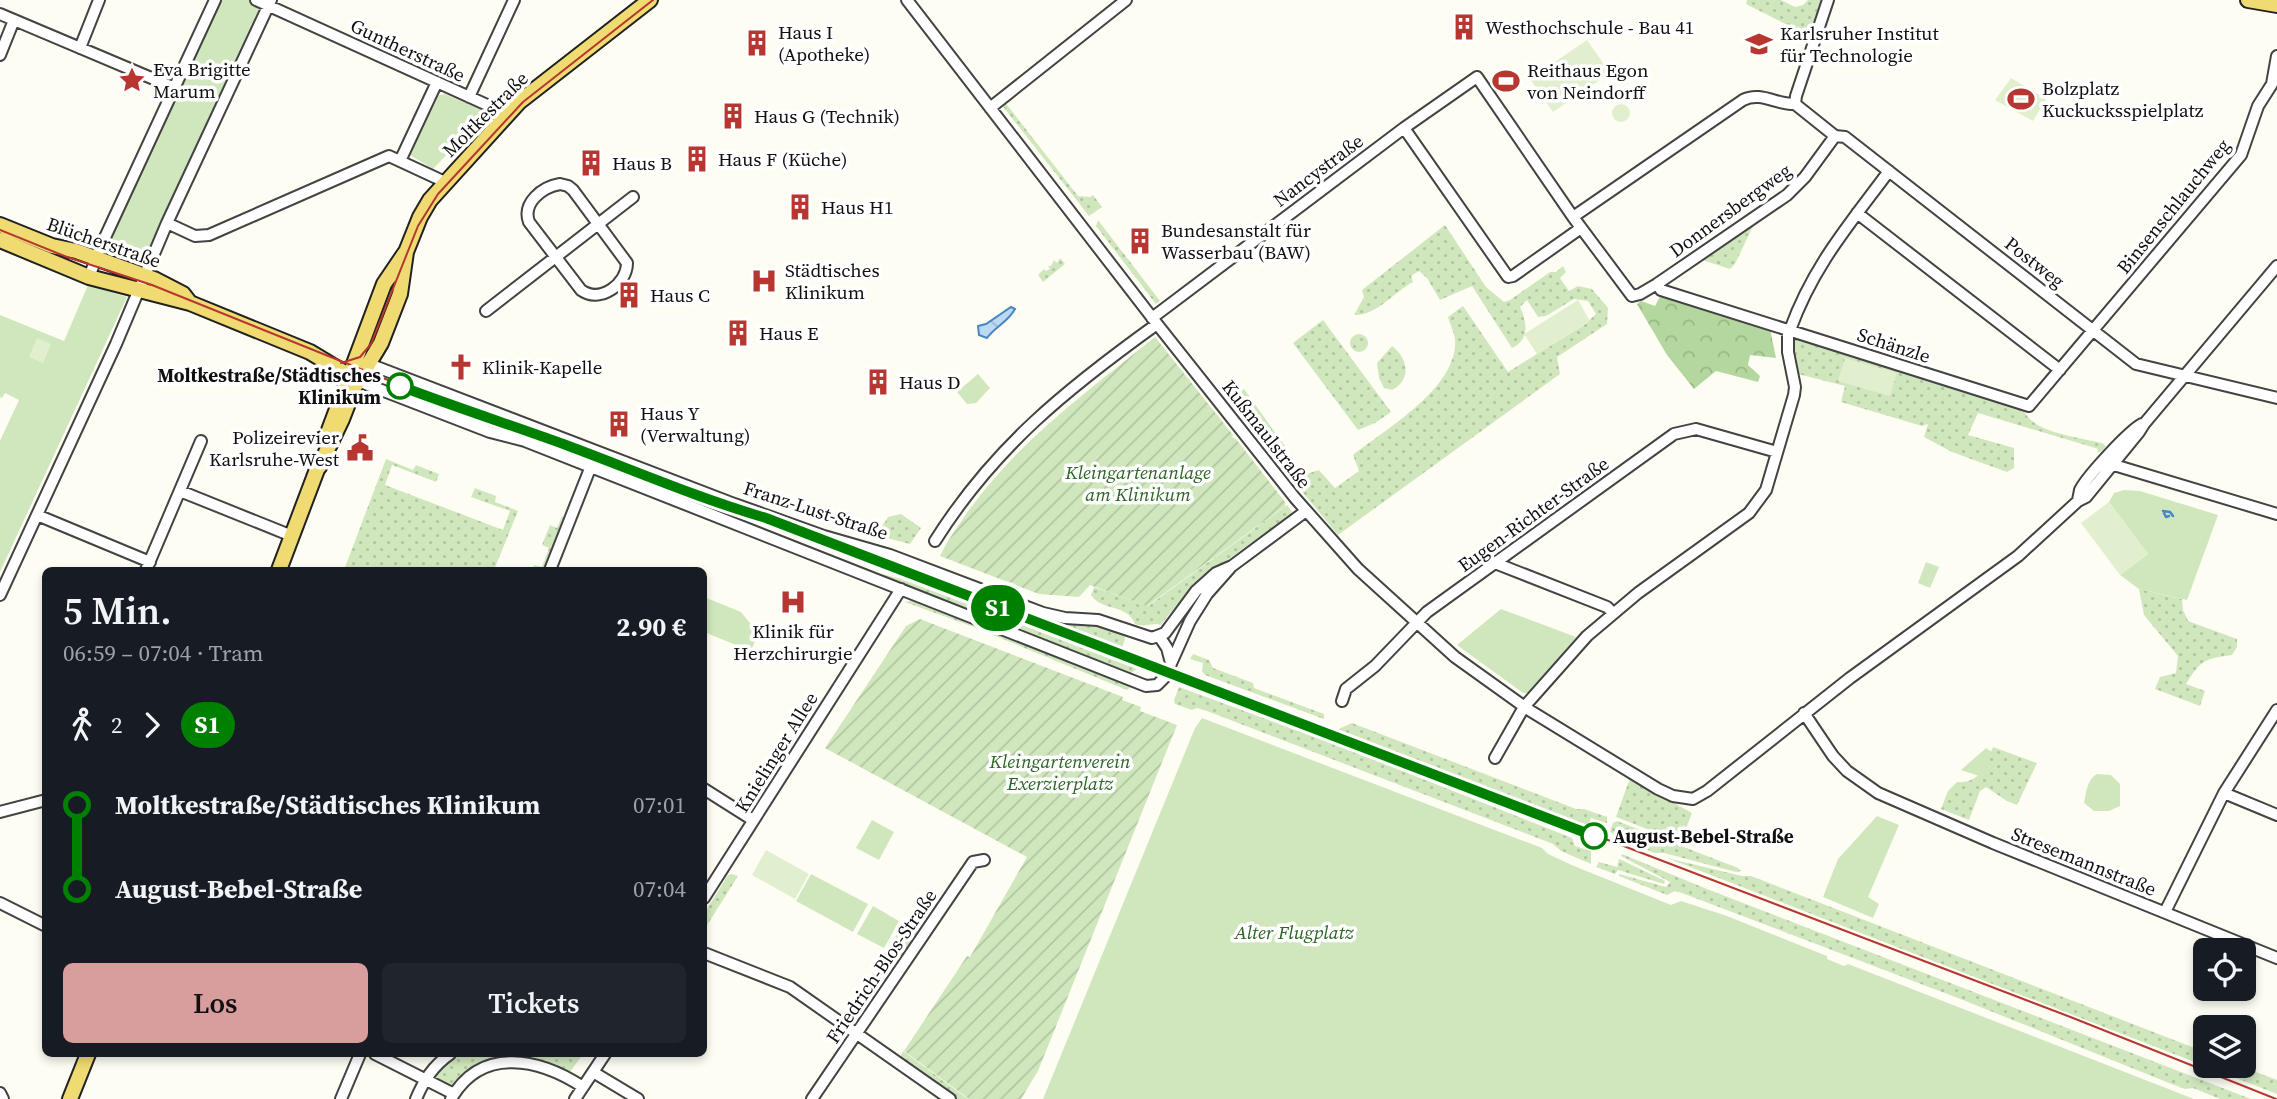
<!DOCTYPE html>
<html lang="de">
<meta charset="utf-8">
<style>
body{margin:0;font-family:"Source Serif 4",serif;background:#20242c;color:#f1f3f6;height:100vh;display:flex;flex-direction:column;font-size:26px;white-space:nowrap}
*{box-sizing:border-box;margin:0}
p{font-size:23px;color:#9ea1a6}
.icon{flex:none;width:38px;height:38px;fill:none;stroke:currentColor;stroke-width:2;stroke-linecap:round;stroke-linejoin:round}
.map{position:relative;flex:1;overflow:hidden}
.drawer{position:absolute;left:42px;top:567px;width:665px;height:490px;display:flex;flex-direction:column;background:#171b24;border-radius:10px;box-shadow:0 4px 10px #0003}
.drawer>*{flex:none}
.badge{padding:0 14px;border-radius:23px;font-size:24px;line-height:46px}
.tools{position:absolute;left:2193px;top:938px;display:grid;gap:14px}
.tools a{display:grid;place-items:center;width:63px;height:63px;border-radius:10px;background:#171b24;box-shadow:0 4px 10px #0003;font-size:35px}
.map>.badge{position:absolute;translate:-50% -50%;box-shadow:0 0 0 4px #fff}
.legs{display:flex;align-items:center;gap:10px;height:77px;padding:0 21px;font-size:23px}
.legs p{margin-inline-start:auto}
.overview{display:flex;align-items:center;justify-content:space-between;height:119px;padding:0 21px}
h1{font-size:38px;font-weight:600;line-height:52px}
.button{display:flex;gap:14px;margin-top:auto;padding:14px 21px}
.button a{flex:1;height:80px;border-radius:10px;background:#d79e9d;color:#111;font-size:28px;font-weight:600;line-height:80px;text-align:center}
.button a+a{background:#20242c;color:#f1f3f6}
ul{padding:0 21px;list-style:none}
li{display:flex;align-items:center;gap:24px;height:84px;font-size:26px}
li i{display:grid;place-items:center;width:10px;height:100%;margin:0 9px;background:currentColor}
li i::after{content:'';width:18px;height:18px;margin:-9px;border:5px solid;border-radius:50%;background:#171b24}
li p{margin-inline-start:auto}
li:first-child i{background:linear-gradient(#0000 50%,currentColor 0)}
li:last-child i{background:linear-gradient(currentColor 50%,#0000 0)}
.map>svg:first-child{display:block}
.grass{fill:url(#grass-dots)}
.forest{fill:url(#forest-crowns)}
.park{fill:#d0e7be}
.garden{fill:url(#garden-furrows)}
.pitch{fill:#e1efcf}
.water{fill:url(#water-waves);stroke:#4787c4;stroke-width:2}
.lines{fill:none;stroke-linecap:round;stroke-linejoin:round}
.stream{stroke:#4787c4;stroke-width:2.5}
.minor-casing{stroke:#434343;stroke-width:14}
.major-casing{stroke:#212121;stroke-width:18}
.minor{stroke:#fff;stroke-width:10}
.major{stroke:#efdb72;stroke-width:14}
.tram{stroke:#b73630;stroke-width:2}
.line-1-casing{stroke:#fff;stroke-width:16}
.line-1{stroke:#008000;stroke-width:10}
.stop-1-dot{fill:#fff;stroke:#008000;stroke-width:3.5}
.labels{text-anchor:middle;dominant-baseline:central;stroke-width:7;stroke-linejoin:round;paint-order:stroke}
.poi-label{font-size:19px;fill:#101010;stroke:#fff;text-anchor:start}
.street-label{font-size:19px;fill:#101010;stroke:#fff}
.stop-label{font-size:19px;font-weight:bold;fill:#101010;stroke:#fff;text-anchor:end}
.park-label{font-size:19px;font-style:italic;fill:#2b6424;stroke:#fff}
</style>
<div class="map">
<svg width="2277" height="1099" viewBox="0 0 2277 1099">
<defs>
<pattern id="grass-dots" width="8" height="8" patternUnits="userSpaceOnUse" patternTransform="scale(1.75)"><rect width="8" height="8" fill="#d0e7be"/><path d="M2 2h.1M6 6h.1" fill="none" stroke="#b2c5a2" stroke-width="1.8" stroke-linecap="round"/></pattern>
<pattern id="forest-crowns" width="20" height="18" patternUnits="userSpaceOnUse" patternTransform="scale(1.75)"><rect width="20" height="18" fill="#b3d79e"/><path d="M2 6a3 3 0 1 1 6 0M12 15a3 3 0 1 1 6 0" fill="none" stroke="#99b887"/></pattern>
<pattern id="garden-furrows" width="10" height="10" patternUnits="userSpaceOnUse" patternTransform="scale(1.75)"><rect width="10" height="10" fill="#d0e7be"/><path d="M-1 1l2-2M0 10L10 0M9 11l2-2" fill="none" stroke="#b2c5a2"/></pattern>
<pattern id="water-waves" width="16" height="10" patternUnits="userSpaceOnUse" patternTransform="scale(1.75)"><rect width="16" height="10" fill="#bbd9f2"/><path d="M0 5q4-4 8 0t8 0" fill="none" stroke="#a0b9ce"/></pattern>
</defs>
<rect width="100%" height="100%" fill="#fefdf3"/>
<path class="grass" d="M1747,0H1781L1795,7L1803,5L1808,0H1821L1809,36L1746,4Z
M1004,101L1078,196L1090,197L1093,195L1102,207L1089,216L1001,104Z
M1098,220L1160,301L1156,304L1096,226Z
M1752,222L1754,224L1735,264L1730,269L1699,259Z
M1445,225L1486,287L1504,302L1510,300L1550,272H1556L1563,266L1566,272L1560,278L1569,291L1578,286L1592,289L1608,308L1607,324L1557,357L1560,374L1338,535L1285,471L1295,464L1303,475L1319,470L1335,488L1359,471L1353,455C1386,429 1459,387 1455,339C1454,332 1450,324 1448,317L1463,306L1508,372L1584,325L1596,314L1588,301L1574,299L1546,316L1538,317L1527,300L1520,307C1527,322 1530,340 1512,348L1472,286L1440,300L1427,278L1419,271L1411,276L1413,282C1395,291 1377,316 1354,315L1364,297L1362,290Z
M1060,258L1065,264L1043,282L1038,275L1044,269L1046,271L1050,269L1048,266H1051L1054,260L1057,263Z
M1323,320L1391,412L1375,423L1358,430L1293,343Z
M1350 343a9 9 0 1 1 18 0a9 9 0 1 1-18 0Z
M1795,337L2024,411C2034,433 2079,437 2102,443L2106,446L2102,451L2097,453L2098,449L2092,447L1978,413L1968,435L2014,448V468L2007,472L1952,452L1924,437L1928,424L1922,426L1841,402L1845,386L1798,374L1793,356V339Z
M1392,346C1408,358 1412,380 1392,390L1384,388L1379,378L1377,363Z
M1244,389L1289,452L1278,462L1231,400Z
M386,459L413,470L416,465L439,474L436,482L392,465L385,485L503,530L510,511L471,497L475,488L496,496L495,502L518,511L494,570H344Z
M1287,505L1292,512L1289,516C1244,549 1194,578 1161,625C1152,622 1146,628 1135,624C1128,604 1101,611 1091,595L1094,587L1148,606Z
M901,514L921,528L910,544L879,536L878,533L888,517Z
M562,516L566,521L546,570H532L534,565L542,567L549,548L542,545L550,525L557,528Z
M888,557L1043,615L1097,622L1123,631L1125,639L1121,651L960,589V587L887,560Z
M882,574L901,579L1137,669L1131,673H1124L882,577Z
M2139,589L2182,599L2183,610L2188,621L2237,639V647L2232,655C2204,659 2201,660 2186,684L2205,691L2200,706L2155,689L2160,677L2176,673L2178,656L2144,615Z
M916,600L934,606L935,610L1044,652L1047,651L1132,686L1127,690L971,626L905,602Z
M1193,654L1209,660L1213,668L1253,683L1254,688L1324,714V719L1205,675L1202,671L1203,663L1190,659Z
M1179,687L1347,749L1572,838L1575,846L1591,851V864L1561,851L1553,844L1207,711L1197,708L1192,710L1175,704L1174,700Z
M1352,723L1576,809H1584L1607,817V823L1591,818L1587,830L1334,731Z
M1993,747L2037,763L2017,805L2007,801L1986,787L1980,791L1969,820L1941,809L1948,791L1957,782C1980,784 1986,765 1993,747Z
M1630,778L1692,813L1681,842L1616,817Z
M1617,821L1738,868L1741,871L1736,872L1664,853H1654L1610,832L1613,823Z
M1607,853L1665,881L1664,884L1618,870L1615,874L1596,867L1599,862L1617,867L1619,859Z
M1622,854L1707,889L2251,1099H2220L2193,1088L2185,1089L2169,1083L1963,1000L1682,893L1675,891L1667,895L1619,876V874L1666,887L1670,882L1621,856Z
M1667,858L1742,876H1751L2205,1052V1066Z
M732,874L738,876L704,930V914L728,875Z
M903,1051L968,1099H957L900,1057Z
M460,1054H583L570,1072C549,1061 518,1049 495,1060C480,1068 466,1080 453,1089L430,1078L445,1063Z
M2205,1066H2240L2277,1080V1094Z"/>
<path class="forest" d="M1662,293L1770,329L1776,358L1750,355L1748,365L1760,376L1758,382L1716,371L1694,389L1667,355L1637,304L1641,301L1655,306Z"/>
<path class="park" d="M219,0H265L143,264L104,251Z
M445,94L481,110L483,116L433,169L410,155L439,95Z
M88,285L127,297L0,572V441L19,400L5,393L2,398L0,397V315L64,341Z
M978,374L990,388L976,403L967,404L957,392Z
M2124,490L2140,491L2218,515L2187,600L2139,589L2120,575L2148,554L2109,502L2114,493Z
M1926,562L1939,567L1930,588L1918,583Z
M704,597L741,612L758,633L751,651L704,632Z
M1501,609L1576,637L1529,693H1523L1457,645Z
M1202,718L1542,848L1548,854L1574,866L1671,905L1681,901L1727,916L1827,956V959L1844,966L1848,964L2194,1099H1043L1195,728Z
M1986,748L1992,752L1985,769L1979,776L1961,770Z
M2097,774L2111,775L2120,784V806L2109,811H2094L2084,803C2086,793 2087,779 2097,774Z
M1877,816L1899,825L1868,897L1879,904L1873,918L1823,897L1838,859Z
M872,820L894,832L879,860L856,848Z
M811,874L868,904L853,932L796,901Z
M873,906L899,921L884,948L857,934Z
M903,923L918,931L916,934L918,935L903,958L888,950Z"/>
<path class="garden" d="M1155,337L1233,435L1232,437L1236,439L1285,502V506L1147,606L1090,585L1079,597L1039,594L940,556C948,539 959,525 969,510C1020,440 1089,390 1155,337Z
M920,619L1123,697L1122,700L1141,707L1140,711L1177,725L1038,1071L1021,1099H969L904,1051L967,956L970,957L1027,857L825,748L906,626Z"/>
<path class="pitch" d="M1587,40L1610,73L1553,112L1530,79Z
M2011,78L2046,99L2033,121L1995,100Z
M1612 113a9 9 0 1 1 18 0a9 9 0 1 1-18 0Z
M1578,300L1590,321L1537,354L1524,334Z
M37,338L51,344L43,363L29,357Z
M1845,358L1897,373L1890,396L1893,397L1838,381Z
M2109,502L2148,554L2120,575L2081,523Z
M766,850L809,874L795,899L752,875Z"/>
<path class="water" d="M1011,307L1015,309C1008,322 995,327 987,338L979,335L978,326L986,324Z"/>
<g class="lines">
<path class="stream" d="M2163,511L2170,512L2173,516
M2164,513L2166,517L2169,516"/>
<g class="minor-casing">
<path id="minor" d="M256,0L507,114
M907,0L1157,324L1295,498L1358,569L1455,657L1529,710L1658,789L1673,796L1693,799L1707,791L1850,678L2018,556L2078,501L2086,497L2139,432L2144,424L2277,266
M0,14L175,88
M80,48L99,0
M0,55L14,20
M469,97L514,0
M1795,104L1835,136L1845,137L2136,364L2277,398
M1795,104L1796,96L1828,0
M990,108L1126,0
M1404,128L1508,277L1513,276L1581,228
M400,161L437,82
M560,184L568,186L573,190L627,263C627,284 600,304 581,290L529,222C522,203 542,187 560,184Z
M1857,213L2060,370
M1573,217L1743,100C1761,91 1777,105 1795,104
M167,223L195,236L209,235L389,156L445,182
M89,277L101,246L215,0
M1657,284L1661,290L2029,406L2241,155L2258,106L2272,84L2277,56
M486,311L633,197
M1152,318L1404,128L1477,77L1573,217L1632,296L1640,294L1657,284L1787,195L1805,177L1835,136
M1790,330C1813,266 1849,225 1889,171
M369,364L729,502L824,536L890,555L1043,613L1065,618L1098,620L1152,638L1165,633L1196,591L1216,573L1232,566L1306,511
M358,381L490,432L525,441L1146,686L1157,685L1165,677L1190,621L1207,594L1230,568
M2104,462L2277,514
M180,491L292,536
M2078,501C2078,499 2080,491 2080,490C2088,475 2129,431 2142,424
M37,515L150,562
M935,541C994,447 1068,388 1157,324
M1495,563L1607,607L1613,613
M146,570L201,441
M550,570L591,466
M0,595L116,344L167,223L271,0
M1159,636L1167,648L1171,663
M1342,701L1346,689L1375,666L1427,612L1674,434L1696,429L1777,452
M1804,713L1833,756L1847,771L1878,793L1993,843L2277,958
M1495,758L1524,707L1587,636L1638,593L1749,513L1766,490L1794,395L1795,387L1788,352V329
M704,789L753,820
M2224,793L2277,815
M0,812L46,800
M704,898L901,589
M0,903L46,926
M2165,912L2224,793L2277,710
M704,953L790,987L950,1099
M375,1054L454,1094
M593,1072L638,1099
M0,1093L3,1099
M341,1099L360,1054
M416,1099C424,1080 433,1066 450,1054
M451,1099C482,1045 540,1059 583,1087
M575,1099L605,1054
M812,1099L973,862L984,860"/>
</g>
<g class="major-casing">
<path id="major" d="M2248,0L2277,5
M0,225L52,246L76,251L154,279L183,294L190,303
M0,240L89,277L190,303L310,352L358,381
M328,433L384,284L405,253
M319,467L342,419L354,388L381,343L400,294L406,252L420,217L430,200L519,102L650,0
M279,570L321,459
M70,1099L88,1054"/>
</g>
<use href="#minor" class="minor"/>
<use href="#major" class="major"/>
<path class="tram" d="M0,230L67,257L152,285L480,417L546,438L723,506L767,518L1140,661
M341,363L360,357L371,344L418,226L438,194L523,102L653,0
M1182,677L2073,1018L2276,1099"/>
</g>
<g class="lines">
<g class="line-1-casing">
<path id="line-1" d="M400,386C455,407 511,425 566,445C633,470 698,498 766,518L1594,836"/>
</g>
<use href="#line-1" class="line-1"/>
</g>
<defs>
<g id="building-bare" transform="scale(2.1)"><path d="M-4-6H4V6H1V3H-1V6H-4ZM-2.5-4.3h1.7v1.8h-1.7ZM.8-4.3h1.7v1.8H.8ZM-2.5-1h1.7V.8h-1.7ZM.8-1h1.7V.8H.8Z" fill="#b73630" stroke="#fff" stroke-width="2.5" paint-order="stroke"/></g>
<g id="university-bare" transform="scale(2.1)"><path d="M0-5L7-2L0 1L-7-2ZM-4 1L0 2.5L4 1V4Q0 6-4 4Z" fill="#b73630" stroke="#fff" stroke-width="2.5" paint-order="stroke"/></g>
<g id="sight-bare" transform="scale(2.1)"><path d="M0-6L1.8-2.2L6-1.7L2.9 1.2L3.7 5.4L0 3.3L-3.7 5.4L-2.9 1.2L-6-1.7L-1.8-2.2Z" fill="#b73630" stroke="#fff" stroke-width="2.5" paint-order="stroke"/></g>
<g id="stadium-bare" transform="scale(2.1)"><path d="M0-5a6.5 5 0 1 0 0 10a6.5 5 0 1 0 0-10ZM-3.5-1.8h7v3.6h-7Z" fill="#b73630" stroke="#fff" stroke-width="2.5" paint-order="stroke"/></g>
<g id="hospital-bare" transform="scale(2.1)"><path d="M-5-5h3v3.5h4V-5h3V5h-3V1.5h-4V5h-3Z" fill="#b73630" stroke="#fff" stroke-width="2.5" paint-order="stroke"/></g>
<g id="church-bare" transform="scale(2.1)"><path d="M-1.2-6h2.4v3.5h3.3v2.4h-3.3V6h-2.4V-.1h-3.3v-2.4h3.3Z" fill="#b73630" stroke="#fff" stroke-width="2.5" paint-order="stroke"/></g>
<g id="civic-bare" transform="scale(2.1)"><path d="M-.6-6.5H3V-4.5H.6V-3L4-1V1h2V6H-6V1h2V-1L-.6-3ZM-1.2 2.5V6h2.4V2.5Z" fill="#b73630" stroke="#fff" stroke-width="2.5" paint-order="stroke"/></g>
</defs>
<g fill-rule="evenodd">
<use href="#building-bare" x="1464" y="27"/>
<use href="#building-bare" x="757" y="43"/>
<use href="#university-bare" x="1759" y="44"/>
<use href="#sight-bare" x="132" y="80"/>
<use href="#stadium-bare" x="1506" y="81"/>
<use href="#stadium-bare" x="2021" y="99"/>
<use href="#building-bare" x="733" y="116"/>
<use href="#building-bare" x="697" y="159"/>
<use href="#building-bare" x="591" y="163"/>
<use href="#building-bare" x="800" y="207"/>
<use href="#building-bare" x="1140" y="241"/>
<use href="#hospital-bare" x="764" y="281"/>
<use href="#building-bare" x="629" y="295"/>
<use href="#building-bare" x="738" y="333"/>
<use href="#church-bare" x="461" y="367"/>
<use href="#building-bare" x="878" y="382"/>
<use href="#building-bare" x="619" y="424"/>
<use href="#civic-bare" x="360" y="448"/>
<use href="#hospital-bare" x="793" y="602"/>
</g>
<g class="stop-1-dot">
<circle cx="400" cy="386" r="12"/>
<circle cx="1594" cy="836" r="12"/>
</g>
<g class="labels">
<g class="poi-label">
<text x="1485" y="27">Westhochschule - Bau 41</text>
<text x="778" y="32">Haus I<tspan x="778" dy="22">(Apotheke)</tspan></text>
<text x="1780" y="33">Karlsruher Institut<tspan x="1780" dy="22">für Technologie</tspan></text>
<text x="153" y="69">Eva Brigitte<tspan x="153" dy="22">Marum</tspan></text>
<text x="1527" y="70">Reithaus Egon<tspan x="1527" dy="22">von Neindorff</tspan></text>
<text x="2042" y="88">Bolzplatz<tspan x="2042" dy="22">Kuckucksspielplatz</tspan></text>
<text x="754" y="116">Haus G (Technik)</text>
<text x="718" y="159">Haus F (Küche)</text>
<text x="612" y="163">Haus B</text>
<text x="821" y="207">Haus H1</text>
<text x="1161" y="230">Bundesanstalt für<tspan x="1161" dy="22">Wasserbau (BAW)</tspan></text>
<text x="785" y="270">Städtisches<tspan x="785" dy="22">Klinikum</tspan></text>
<text x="650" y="295">Haus C</text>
<text x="759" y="333">Haus E</text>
<text x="482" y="367">Klinik-Kapelle</text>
<text x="899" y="382">Haus D</text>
<text x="640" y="413">Haus Y<tspan x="640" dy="22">(Verwaltung)</tspan></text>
<text x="339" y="437" text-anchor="end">Polizeirevier<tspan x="339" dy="22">Karlsruhe-West</tspan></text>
<text x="793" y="631" text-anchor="middle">Klinik für<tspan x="793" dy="22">Herzchirurgie</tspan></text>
</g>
<g class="street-label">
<text transform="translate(408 50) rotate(25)">Guntherstraße</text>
<text transform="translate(485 114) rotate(-45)">Moltkestraße</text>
<text transform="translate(1318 170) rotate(-37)">Nancystraße</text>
<text transform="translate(2173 206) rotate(-51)">Binsenschlauchweg</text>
<text transform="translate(1730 210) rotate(-36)">Donnersbergweg</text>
<text transform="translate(104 242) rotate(19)">Blücherstraße</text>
<text transform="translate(2035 262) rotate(38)">Postweg</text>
<text transform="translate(1894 345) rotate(18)">Schänzle</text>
<text transform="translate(1267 434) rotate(52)">Kußmaulstraße</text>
<text transform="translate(816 510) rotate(18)">Franz-Lust-Straße</text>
<text transform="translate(1533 514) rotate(-36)">Eugen-Richter-Straße</text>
<text transform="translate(776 752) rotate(-58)">Knielinger Allee</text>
<text transform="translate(2084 861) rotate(22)">Stresemannstraße</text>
<text transform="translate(881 966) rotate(-56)">Friedrich-Blos-Straße</text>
</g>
<g class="stop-label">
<text x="381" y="375">Moltkestraße/Städtisches<tspan x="381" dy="22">Klinikum</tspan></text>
<text x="1613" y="836" text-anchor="start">August-Bebel-Straße</text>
</g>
<g class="park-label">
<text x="1138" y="472">Kleingartenanlage<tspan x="1138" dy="22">am Klinikum</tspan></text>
<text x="1060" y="761">Kleingartenverein<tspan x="1060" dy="22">Exerzierplatz</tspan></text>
<text x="1294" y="932">Alter Flugplatz</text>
</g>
</g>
</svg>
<div class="tools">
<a><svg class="icon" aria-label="locate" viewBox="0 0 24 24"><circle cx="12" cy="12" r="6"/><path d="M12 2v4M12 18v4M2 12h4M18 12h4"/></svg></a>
<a><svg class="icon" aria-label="layers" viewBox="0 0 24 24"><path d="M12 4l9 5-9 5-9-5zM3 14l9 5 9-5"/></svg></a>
</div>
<b class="badge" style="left:998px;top:608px;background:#008000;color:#fff">S1</b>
<section class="drawer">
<div class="overview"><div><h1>5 Min.</h1><p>06:59 – 07:04 · Tram</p></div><b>2.90 €</b></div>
<div class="legs"><svg class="icon" aria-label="walk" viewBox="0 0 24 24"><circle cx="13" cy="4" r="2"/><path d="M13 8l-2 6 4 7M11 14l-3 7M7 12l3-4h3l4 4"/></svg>2<svg class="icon" aria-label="forward" viewBox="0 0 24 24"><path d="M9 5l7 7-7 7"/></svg><b class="badge" style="background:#008000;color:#fff">S1</b></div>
<ul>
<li><i style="color:#008000"></i><b>Moltkestraße/Städtisches Klinikum</b><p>07:01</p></li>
<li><i style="color:#008000"></i><b>August-Bebel-Straße</b><p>07:04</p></li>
</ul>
<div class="button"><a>Los</a><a>Tickets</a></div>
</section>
</div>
